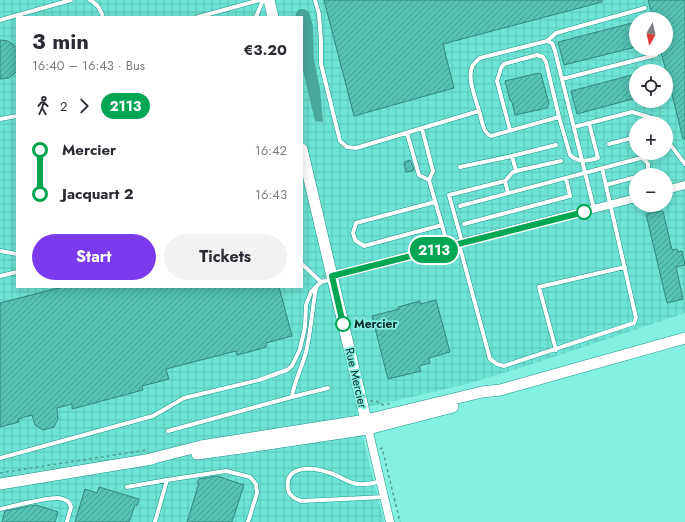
<!DOCTYPE html>
<meta charset="utf-8">
<style>
body{margin:0;font-family:Jost,sans-serif;background:#f2f2f3;color:#2b2b33;height:100vh;display:flex;flex-direction:column;font-size:15px;white-space:nowrap}
*{box-sizing:border-box;margin:0}
p{font-size:13px;color:#7c7c81}
.icon{flex:none;width:22px;height:22px;fill:none;stroke:currentColor;stroke-width:2;stroke-linecap:round;stroke-linejoin:round}
.map{position:relative;flex:1;overflow:hidden}
.details{position:absolute;left:16px;top:16px;width:287px;height:272px;display:flex;flex-direction:column;background:#fff;border-radius:0px;box-shadow:0 2px 10px #0003}
.details>*{flex:none}
.badge{padding:0 8px;border-radius:13px;font-size:14px;line-height:26px}
.needle{width:26px;rotate:188deg}
.tools{position:absolute;left:629px;top:12px;display:grid;gap:8px}
.tools a{display:grid;place-items:center;width:44px;height:44px;border-radius:50%;background:#fff;box-shadow:0 2px 10px #0003;font-size:20px}
.map>.badge{position:absolute;translate:-50% -50%;box-shadow:0 0 0 2px #fff}
.legs{display:flex;align-items:center;gap:6px;height:44px;padding:0 16px;font-size:13px}
.legs p{margin-inline-start:auto}
.headline{display:flex;align-items:center;justify-content:space-between;height:68px;padding:0 16px}
h1{font-size:22px;font-weight:700;line-height:30px}
.primary-button{display:flex;gap:8px;margin-top:auto;padding:8px 16px}
.primary-button a{flex:1;height:46px;border-radius:24px;background:#7c3aed;color:#fff;font-size:16px;font-weight:700;line-height:46px;text-align:center}
.primary-button a+a{background:#f2f2f3;color:#2b2b33}
ul{padding:0 16px;list-style:none}
li{display:flex;align-items:center;gap:14px;height:44px;font-size:15px}
li i{display:grid;place-items:center;width:6px;height:100%;margin:0 5px;background:currentColor}
li i::after{content:'';width:10px;height:10px;margin:-5px;border:3px solid;border-radius:50%;background:#fff}
li p{margin-inline-start:auto}
li:first-child i{background:linear-gradient(#0000 50%,currentColor 0)}
li:last-child i{background:linear-gradient(currentColor 50%,#0000 0)}
.map>svg:first-child{display:block}
.industrial{fill:url(#industrial-grid);fill-rule:evenodd}
.water{fill:#49a79c}
.building{fill:url(#building-hatch);stroke:#34887e}
.lines{fill:none;stroke-linecap:round;stroke-linejoin:round}
.lane-casing{stroke:#1a978b;stroke-width:5}
.street-casing{stroke:#1a978b;stroke-width:9}
.secondary-casing{stroke:#1a978b;stroke-width:12}
.path{stroke:#4f9d93;stroke-width:1.5;stroke-dasharray:3 3;stroke-linecap:butt}
.lane{stroke:#fff;stroke-width:4}
.street{stroke:#fff;stroke-width:8}
.secondary{stroke:#fff;stroke-width:11}
.line-1-casing{stroke:#fff;stroke-width:9}
.line-1{stroke:#00a651;stroke-width:6}
.stop-1-dot{fill:#fff;stroke:#00a651;stroke-width:2}
.labels{text-anchor:middle;dominant-baseline:central;stroke-width:3.5;stroke-linejoin:round;paint-order:stroke}
.stop-label{font-size:12px;font-weight:bold;fill:#092d29;stroke:#84f0e2;text-anchor:start}
.street-label{font-size:12px;fill:#092d29;stroke:#84f0e2}
</style>
<div class="map">
<svg width="685" height="522" viewBox="0 0 685 522">
<defs>
<pattern id="industrial-grid" width="8" height="8" patternUnits="userSpaceOnUse"><rect width="8" height="8" fill="#6de5d6"/><path d="M0 4h8M4 0v8" fill="none" stroke="#5dc5b8"/></pattern>
<pattern id="building-hatch" width="6" height="6" patternUnits="userSpaceOnUse"><rect width="6" height="6" fill="#54c2b4"/><path d="M-1 1l2-2M0 6l6-6M5 7l2-2" fill="none" stroke="#449e92"/></pattern>
</defs>
<rect width="100%" height="100%" fill="#84f0e2"/>
<path class="industrial" d="M0,0H685V313L520,368L467,384L356,410L384,522H0ZM17,17H302V287H17ZM636,19H666V49H636ZM636,71H666V101H636ZM636,123H666V153H636ZM636,175H666V205H636Z"/>
<path class="water" d="M300,9H304L309,12L313,26L314,60L320,89L323,122L315,121L302,66V17H295L297,11Z"/>
<path class="building" d="M324,0H602V2L443,44L454,88L354,116Z
M648,0H685V139H683L671,90L666,91V71L660,49H666V19H653Z
M636,22V47L564,65L558,42Z
M0,40L8,41L17,48V71L9,78L0,79Z
M539,73L541,74L549,104L547,108L515,115L512,102L510,100L505,81Z
M636,74V98L577,114L571,91Z
M410,160L414,169L413,171L406,172L404,162Z
M663,211L672,250L677,249L678,252L682,251L685,265L676,267L683,299L667,303L646,214Z
M62,287H279L292,336L266,343V347L249,352L237,355L236,351L166,369L169,379L142,386L143,390L72,409V404L57,408L58,419L54,427L43,430L35,425L32,415L18,419L19,422L0,427V303Z
M436,300L450,352L429,358L430,363L419,366L421,371L388,379L372,316L399,309L398,307L420,301V304Z
M217,476L244,485L232,522H187L199,483H197L199,479Z
M99,487L139,499L137,506L135,505L129,522H75L85,489L97,493Z
M36,505L58,512L55,522H2L5,511Z"/>
<g class="lines">
<g class="lane-casing">
<path id="lane" d="M90,0C96,3 101,10 103,17
M315,0L319,14L321,41V64L340,141L347,147L356,148L479,111C476,99 466,76 473,65C475,62 478,60 480,58L547,41L552,43L555,51L594,209
M198,17L260,0
M256,17L263,0
M0,20L71,0
M547,41L556,33L645,8
M562,79L656,55
M479,111C482,119 482,132 491,136L559,117L570,155C579,163 587,161 598,158L589,123
M0,119L17,116
M574,127L632,112L649,117L654,123
M422,129L433,171L429,180L448,246
M510,130L497,81L501,68L504,64L537,55L543,57L546,62L559,117
M407,133L419,175L429,180
M666,139L685,164
M609,144L636,137
M460,167L512,156
M516,171L512,156L556,145
M505,181L508,193
M606,185L636,177
M435,202L356,223L353,233L355,240L364,246L442,225
M460,206L641,158L645,160L648,164V172L645,175
M464,224L570,196L566,178
M462,242L449,195L505,181L513,172L516,171L561,161
M459,244L490,359L497,364L504,366L634,323L636,318L602,168
M0,251L17,254
M302,264L321,282
M0,276L17,272
M556,350L539,287L625,267
M292,397L328,388
M168,431L292,397C294,381 302,368 306,352C311,331 312,310 316,288
M0,458L153,416L184,398L259,380L287,370L292,366L300,349L305,327L306,305L311,292L321,282L332,279
M167,480L226,471L250,477L256,484L257,493L248,522
M380,481C371,484 362,486 353,483C344,480 336,474 327,472C312,467 284,465 288,489C289,496 295,499 301,501L385,497
M127,487L167,480L155,522
M0,509C15,506 46,497 59,498C65,499 70,502 71,507L67,522"/>
</g>
<g class="street-casing">
<path id="street" d="M666,190L685,185
M332,276L636,198
M367,424L390,522"/>
</g>
<g class="secondary-casing">
<path id="secondary" d="M269,0L273,17
M302,149L366,420
M197,454L248,447L368,429L453,407
M146,460L201,446L366,420L482,392L500,390L685,338
M0,484L152,459"/>
</g>
<path class="path" d="M370,401H376L383,405L393,403
M380,449L382,448L400,522
M0,473L146,450"/>
<use href="#lane" class="lane"/>
<use href="#street" class="street"/>
<use href="#secondary" class="secondary"/>
</g>
<g class="lines">
<g class="line-1-casing">
<path id="line-1" d="M343,324L332,276L584,212"/>
</g>
<use href="#line-1" class="line-1"/>
</g>
<g class="stop-1-dot">
<circle cx="584" cy="212" r="7"/>
<circle cx="343" cy="324" r="7"/>
</g>
<g class="labels">
<g class="stop-label">
<text x="354" y="324">Mercier</text>
</g>
<g class="street-label">
<text transform="translate(356 378) rotate(77)">Rue Mercier</text>
</g>
</g>
</svg>
<div class="tools">
<a><svg class="needle" viewBox="-14 -14 28 28"><path d="M0-13l5 13h-10z" fill="#e53935"/><path d="M0 13l5-13h-10z" fill="#7c7c81"/></svg></a>
<a><svg class="icon" aria-label="locate" viewBox="0 0 24 24"><circle cx="12" cy="12" r="6"/><path d="M12 2v4M12 18v4M2 12h4M18 12h4"/></svg></a>
<a>+</a>
<a>−</a>
</div>
<b class="badge" style="left:434px;top:250px;background:#00a651;color:#fff">2113</b>
<section class="details">
<div class="headline"><div><h1>3 min</h1><p>16:40 – 16:43 · Bus</p></div><b>€3.20</b></div>
<div class="legs"><svg class="icon" aria-label="walk" viewBox="0 0 24 24"><circle cx="13" cy="4" r="2"/><path d="M13 8l-2 6 4 7M11 14l-3 7M7 12l3-4h3l4 4"/></svg>2<svg class="icon" aria-label="forward" viewBox="0 0 24 24"><path d="M9 5l7 7-7 7"/></svg><b class="badge" style="background:#00a651;color:#fff">2113</b></div>
<ul>
<li><i style="color:#00a651"></i><b>Mercier</b><p>16:42</p></li>
<li><i style="color:#00a651"></i><b>Jacquart 2</b><p>16:43</p></li>
</ul>
<div class="primary-button"><a>Start</a><a>Tickets</a></div>
</section>
</div>
